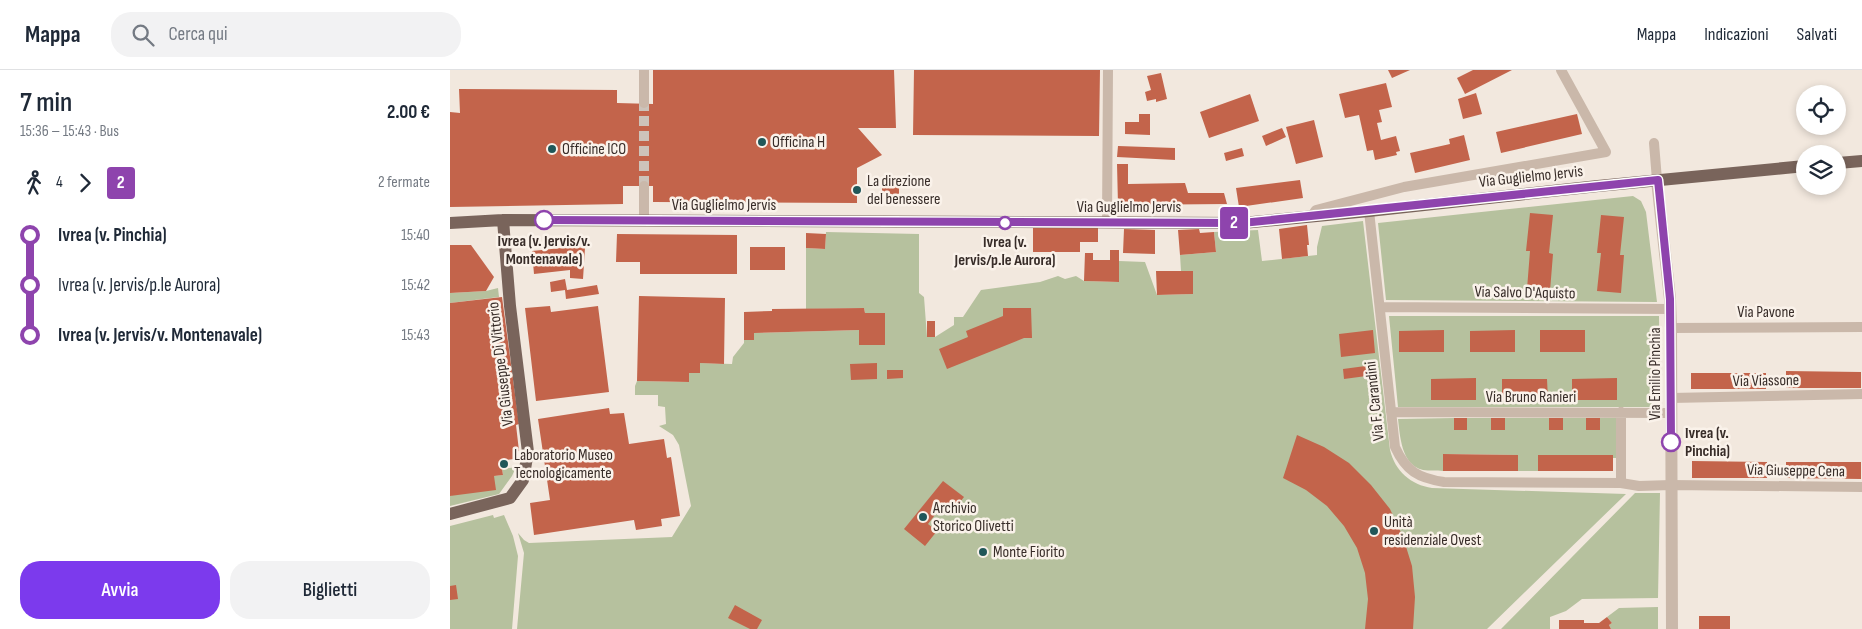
<!DOCTYPE html>
<html lang="it">
<meta charset="utf-8">
<style>
body{margin:0;font-family:"Sofia Sans Condensed",sans-serif;background:#f2f2f3;color:#1f2937;height:100vh;display:flex;flex-direction:column;font-size:19px;white-space:nowrap}
*{box-sizing:border-box;margin:0}
p{font-size:16px;color:#747a83}
.icon{flex:none;width:28px;height:28px;fill:none;stroke:currentColor;stroke-width:2;stroke-linecap:round;stroke-linejoin:round}
.map{position:relative;flex:1;overflow:hidden}
.details{display:flex;flex-direction:column;background:#fff;width:450px}
.details>*{flex:none}
.badge{padding:0 10px;border-radius:4px;font-size:18px;line-height:32px}
.buttons{position:absolute;left:1346px;top:15px;display:grid;gap:10px}
.buttons a{display:grid;place-items:center;width:50px;height:50px;border-radius:50%;background:#fff;box-shadow:0 2px 8px #0003;font-size:25px}
.map>.badge{position:absolute;translate:-50% -50%;box-shadow:0 0 0 2px #fff}
.legs{display:flex;align-items:center;gap:8px;height:55px;padding:0 20px;font-size:16px}
.legs p{margin-inline-start:auto}
.head{display:flex;align-items:center;justify-content:space-between;height:85px;padding:0 20px}
h1{font-size:28px;font-weight:600;line-height:38px}
.action{display:flex;gap:10px;margin-top:auto;padding:10px 20px}
.action a{flex:1;height:58px;border-radius:20px;background:#7c3aed;color:#fff;font-size:20px;font-weight:600;line-height:58px;text-align:center}
.action a+a{background:#f2f2f3;color:#1f2937}
ul{padding:0 20px;list-style:none}
li{display:flex;align-items:center;gap:18px;height:50px;font-size:19px}
li i{display:grid;place-items:center;width:8px;height:100%;margin:0 6px;background:currentColor}
li i::after{content:'';width:12px;height:12px;margin:-6px;border:4px solid;border-radius:50%;background:#fff}
li p{margin-inline-start:auto}
li:first-child i{background:linear-gradient(#0000 50%,currentColor 0)}
li:last-child i{background:linear-gradient(currentColor 50%,#0000 0)}
header{display:flex;align-items:center;gap:30px;box-sizing:border-box;height:70px;padding:0 25px;background:#fff;border-bottom:1px solid #e0e1e3}
header strong{font-size:24px}
nav{display:flex;gap:28px;margin-inline-start:auto;font-size:18px}
.search{width:350px;height:45px;background:#f2f2f3;display:flex;align-items:center;gap:12px;box-sizing:border-box;padding:0 18px;border-radius:20px;color:#747a83;font-size:19px}
main{display:flex;flex:1;min-height:0}
.map>svg:first-child{display:block}
.green{fill:#b6c19e}
.building{fill:#c3644b}
.lines{fill:none;stroke-linecap:round;stroke-linejoin:round}
.minor-tunnel{stroke:#cdc3ba;stroke-width:10;stroke-dasharray:10 5;stroke-linecap:butt}
.minor{stroke:#cab8aa;stroke-width:10}
.tertiary{stroke:#cab8aa;stroke-width:12}
.primary{stroke:#79645b;stroke-width:12}
.line-1-casing{stroke:#fff;stroke-width:11}
.line-1{stroke:#8e44ad;stroke-width:8}
.poi-dot{fill:#205759;stroke:#faf2ea;stroke-width:2}
.stop-1-dot{fill:#fff;stroke:#8e44ad;stroke-width:2.5}
.labels{text-anchor:middle;dominant-baseline:central;stroke-width:5;stroke-linejoin:round;paint-order:stroke}
.poi-label{font-size:16px;fill:#382d29;stroke:#faf2ea;text-anchor:start}
.street-label{font-size:16px;fill:#382d29;stroke:#faf2ea}
.stop-label{font-size:16px;font-weight:bold;fill:#382d29;stroke:#faf2ea}
</style>
<header>
<strong>Mappa</strong>
<div class="search"><svg class="icon" aria-label="search" viewBox="0 0 24 24"><circle cx="10" cy="10" r="6"/><path d="M15 15l6 6"/></svg>Cerca qui</div>
<nav><a>Mappa</a><a>Indicazioni</a><a>Salvati</a></nav>
</header>
<main>
<section class="details">
<div class="head"><div><h1>7 min</h1><p>15:36 – 15:43 · Bus</p></div><b>2.00 €</b></div>
<div class="legs"><svg class="icon" aria-label="walk" viewBox="0 0 24 24"><circle cx="13" cy="4" r="2"/><path d="M13 8l-2 6 4 7M11 14l-3 7M7 12l3-4h3l4 4"/></svg>4<svg class="icon" aria-label="forward" viewBox="0 0 24 24"><path d="M9 5l7 7-7 7"/></svg><b class="badge" style="background:#8e44ad;color:#fff">2</b><p>2 fermate</p></div>
<ul>
<li><i style="color:#8e44ad"></i><b>Ivrea (v. Pinchia)</b><p>15:40</p></li>
<li><i style="color:#8e44ad"></i><span>Ivrea (v. Jervis/p.le Aurora)</span><p>15:42</p></li>
<li><i style="color:#8e44ad"></i><b>Ivrea (v. Jervis/v. Montenavale)</b><p>15:43</p></li>
</ul>
<div class="action"><a>Avvia</a><a>Biglietti</a></div>
</section>
<div class="map">
<svg width="1412" height="559" viewBox="0 0 1412 559">
<rect width="100%" height="100%" fill="#f2e8de"/>
<path class="green" d="M1183,126L1191,131L1196,142L1207,232L936,230L928,153Z
M913,151L940,380C945,401 961,415 982,418L1176,424L1037,559H67L74,483L68,463L74,470L79,473L222,467L241,436L229,375L223,365L209,356L216,354L215,337L208,336V325H185V316L187,311L239,312V303L250,293L282,294L283,287L294,273V270H304V263L409,260L410,275H435V243H415L414,238L356,239V178L375,179L376,162L469,164V223L474,227L477,267H485L504,255V247H513L531,220L590,212L608,206L615,209L626,206L634,211L668,212L669,191L695,192L707,225L743,224V201H731L730,185L766,182L764,162L808,160L812,191L867,185V177L872,156Z
M48,218L49,227L0,233V223L36,221Z
M939,246H1209L1210,337H948Z
M1004,348V360H1017V348H1041V360H1055V348H1136L1137,360H1150V348H1167V388H1163V385H1088V401H1068V385L993,384V401C987,400 979,401 973,400C951,395 950,365 948,349Z
M66,397L62,406L49,424L0,436V426L44,406L53,405L52,399Z
M1185,423H1210L1208,528L1132,529L1116,541L1100,547V559H1051Z
M43,445L44,448L54,445L63,466L68,486L62,559H0V456Z
M1208,537V559H1161L1159,555L1162,553L1157,547L1169,538Z"/>
<path class="building" d="M203,0H444L446,58H408L432,85L407,98V133L203,132V116H173V134L0,137V42L10,43L9,19L167,20V33L203,34Z
M464,0H650L649,66L463,65Z
M938,0H960L942,8Z
M1023,0H1062L1015,24L1007,8Z
M711,3L717,29L706,32V29L697,31L695,22L701,20L697,6Z
M936,13L942,37L929,40L932,52L927,53L931,70L946,66L950,81L946,82L947,85L925,90L923,80L917,81L909,45L895,48L889,24Z
M1026,23L1032,44L1013,49L1008,29Z
M800,24L809,51L759,68L750,42Z
M689,44H700V65L675,64V52H689Z
M1127,44L1132,64L1051,83L1046,62Z
M864,50L873,87L846,94L836,57Z
M832,58L836,67L816,76L812,66Z
M1014,65L1020,90L965,103L960,83L1000,74L999,69Z
M668,76L725,78V90L667,87Z
M792,78L794,86L776,91L774,83Z
M667,94H678V114L735,113L738,123H774L777,134L668,135Z
M432,110H449V127H440V124H432Z
M850,110L853,128L789,137L786,118Z
M1080,143L1103,145L1099,183L1103,184L1100,221L1077,219L1080,181H1076Z
M1151,145L1174,147L1170,185H1174L1171,223L1147,221L1151,183H1147Z
M857,155L859,175H857L858,186L832,189L829,159Z
M583,158H648V172H630V182H583Z
M674,159L705,160V184L673,183Z
M749,159L750,163L764,162L766,182L730,185L728,160Z
M356,163L376,164L375,179L356,178Z
M167,164L287,165V204H190V192H166Z
M0,175H21L44,207L36,221L0,223Z
M121,177L135,178L133,209L120,208V200L84,204L82,181Z
M300,177H335V200H300Z
M660,180H669V212L634,211L635,183H643V190H660Z
M706,201H743V224L707,225Z
M115,209L117,220L147,215L149,224L116,229L115,220L101,222L100,212Z
M189,226L275,228L274,294L250,293V303H239V312L187,311Z
M52,227L69,354L66,355L69,381L63,382L64,389L57,390L58,398L52,399L53,405L44,406L46,420L0,426V233Z
M100,236L101,242L148,236L159,322L86,331L75,238Z
M414,238L415,243H435V275H409V260L304,263V270H294V242L322,241V239Z
M553,238H581L582,268H574L497,299L489,279L518,267L516,261L553,246Z
M477,251H485V267H477Z
M923,260L925,283L891,287L889,264Z
M994,260V282H949V261Z
M1065,260V282H1020V261Z
M1090,260H1135V282H1090Z
M427,293V309L401,310L400,294Z
M923,295L924,305L894,309L893,299Z
M437,300H453V308L437,309Z
M1336,301L1411,302V318H1336Z
M1241,303H1316V319H1241Z
M1026,308V330H981V309Z
M1167,308V330H1122V309Z
M1052,309H1097L1098,330L1052,331Z
M159,338L160,344L174,343L179,374L214,369L217,388L221,387L230,446L211,449L212,456L186,460L184,450L84,465L80,433L100,430L88,349Z
M1004,348H1017V360H1004Z
M1041,348H1055V360H1041Z
M1099,348H1113V360H1099Z
M1136,348H1150V360H1136Z
M847,365L874,377L899,393L921,415L940,439L953,467L962,496L965,527L963,559H915L918,529L915,503L907,478L894,456L877,436L856,420L833,408Z
M993,384L1068,385V401H993Z
M1088,385H1163V401H1088Z
M1242,391L1317,392V408H1242Z
M1336,392H1411V409L1336,408Z
M493,411L514,427L503,441L494,433L478,454L487,461L475,476L454,459Z
M6,515L8,529L0,530V516Z
M285,535L312,550L307,559H300L278,548Z
M1249,546H1280V559H1249Z
M1157,547L1162,553L1159,555L1161,559H1109V550H1134V553H1149Z"/>
<g class="lines">
<path class="minor-tunnel" d="M194,116V33"/>
<path class="minor" d="M194,0V33
M1204,73L1207,110
M919,141L945,377C956,401 968,408 994,412L1171,413L1189,416L1221,415L1412,417
M861,147L866,140L954,117L1156,82L1111,0
M194,151V116
M657,153L658,0
M930,237L1220,239
M1221,258L1412,257
M1221,328L1412,324
M941,342L1221,343
M1171,413V342"/>
<path class="tertiary" d="M1207,110L1220,229L1221,258L1222,559"/>
<path class="primary" d="M1388,93L1412,91
M0,153L53,150L792,153L919,141L1148,116L1355,96
M0,444L60,428L73,410L78,382L60,236L53,150"/>
</g>
<g class="lines">
<g class="line-1-casing">
<path id="line-1" d="M94,150L792,153L1208,110L1220,229L1221,372"/>
</g>
<use href="#line-1" class="line-1"/>
</g>
<g class="poi-dot">
<circle cx="312" cy="72" r="5"/>
<circle cx="102" cy="79" r="5"/>
<circle cx="407" cy="120" r="5"/>
<circle cx="54" cy="394" r="5"/>
<circle cx="473" cy="447" r="5"/>
<circle cx="924" cy="461" r="5"/>
<circle cx="533" cy="482" r="5"/>
</g>
<g class="stop-1-dot">
<circle cx="94" cy="150" r="9"/>
<circle cx="555" cy="153" r="6"/>
<circle cx="1221" cy="372" r="9"/>
</g>
<g class="labels">
<g class="poi-label">
<text x="322" y="72">Officina H</text>
<text x="112" y="79">Officine ICO</text>
<text x="417" y="111">La direzione<tspan x="417" dy="18">del benessere</tspan></text>
<text x="64" y="385">Laboratorio Museo<tspan x="64" dy="18">Tecnologicamente</tspan></text>
<text x="483" y="438">Archivio<tspan x="483" dy="18">Storico Olivetti</tspan></text>
<text x="934" y="452">Unità<tspan x="934" dy="18">residenziale Ovest</tspan></text>
<text x="543" y="482">Monte Fiorito</text>
</g>
<g class="street-label">
<text transform="translate(1081 107) rotate(-6)">Via Guglielmo Jervis</text>
<text x="274" y="135">Via Guglielmo Jervis</text>
<text x="679" y="137">Via Guglielmo Jervis</text>
<text transform="translate(1075 223) rotate(1)">Via Salvo D'Aquisto</text>
<text x="1316" y="242">Via Pavone</text>
<text transform="translate(51 294) rotate(-97)">Via Giuseppe Di Vittorio</text>
<text transform="translate(1205 304) rotate(-90)">Via Emilio Pinchia</text>
<text transform="translate(1316 311) rotate(-1)">Via Viassone</text>
<text x="1081" y="327">Via Bruno Ranieri</text>
<text transform="translate(925 331) rotate(-96)">Via F. Carandini</text>
<text transform="translate(1346 401) rotate(1)">Via Giuseppe Cena</text>
</g>
<g class="stop-label">
<text x="94" y="171">Ivrea (v. Jervis/v.<tspan x="94" dy="18">Montenavale)</tspan></text>
<text x="555" y="172">Ivrea (v.<tspan x="555" dy="18">Jervis/p.le Aurora)</tspan></text>
<text x="1235" y="363" text-anchor="start">Ivrea (v.<tspan x="1235" dy="18">Pinchia)</tspan></text>
</g>
</g>
</svg>
<div class="buttons">
<a><svg class="icon" aria-label="locate" viewBox="0 0 24 24"><circle cx="12" cy="12" r="6"/><path d="M12 2v4M12 18v4M2 12h4M18 12h4"/></svg></a>
<a><svg class="icon" aria-label="layers" viewBox="0 0 24 24"><path d="M12 4l9 5-9 5-9-5zM3 14l9 5 9-5"/></svg></a>
</div>
<b class="badge" style="left:784px;top:153px;background:#8e44ad;color:#fff">2</b>
</div>
</main>
